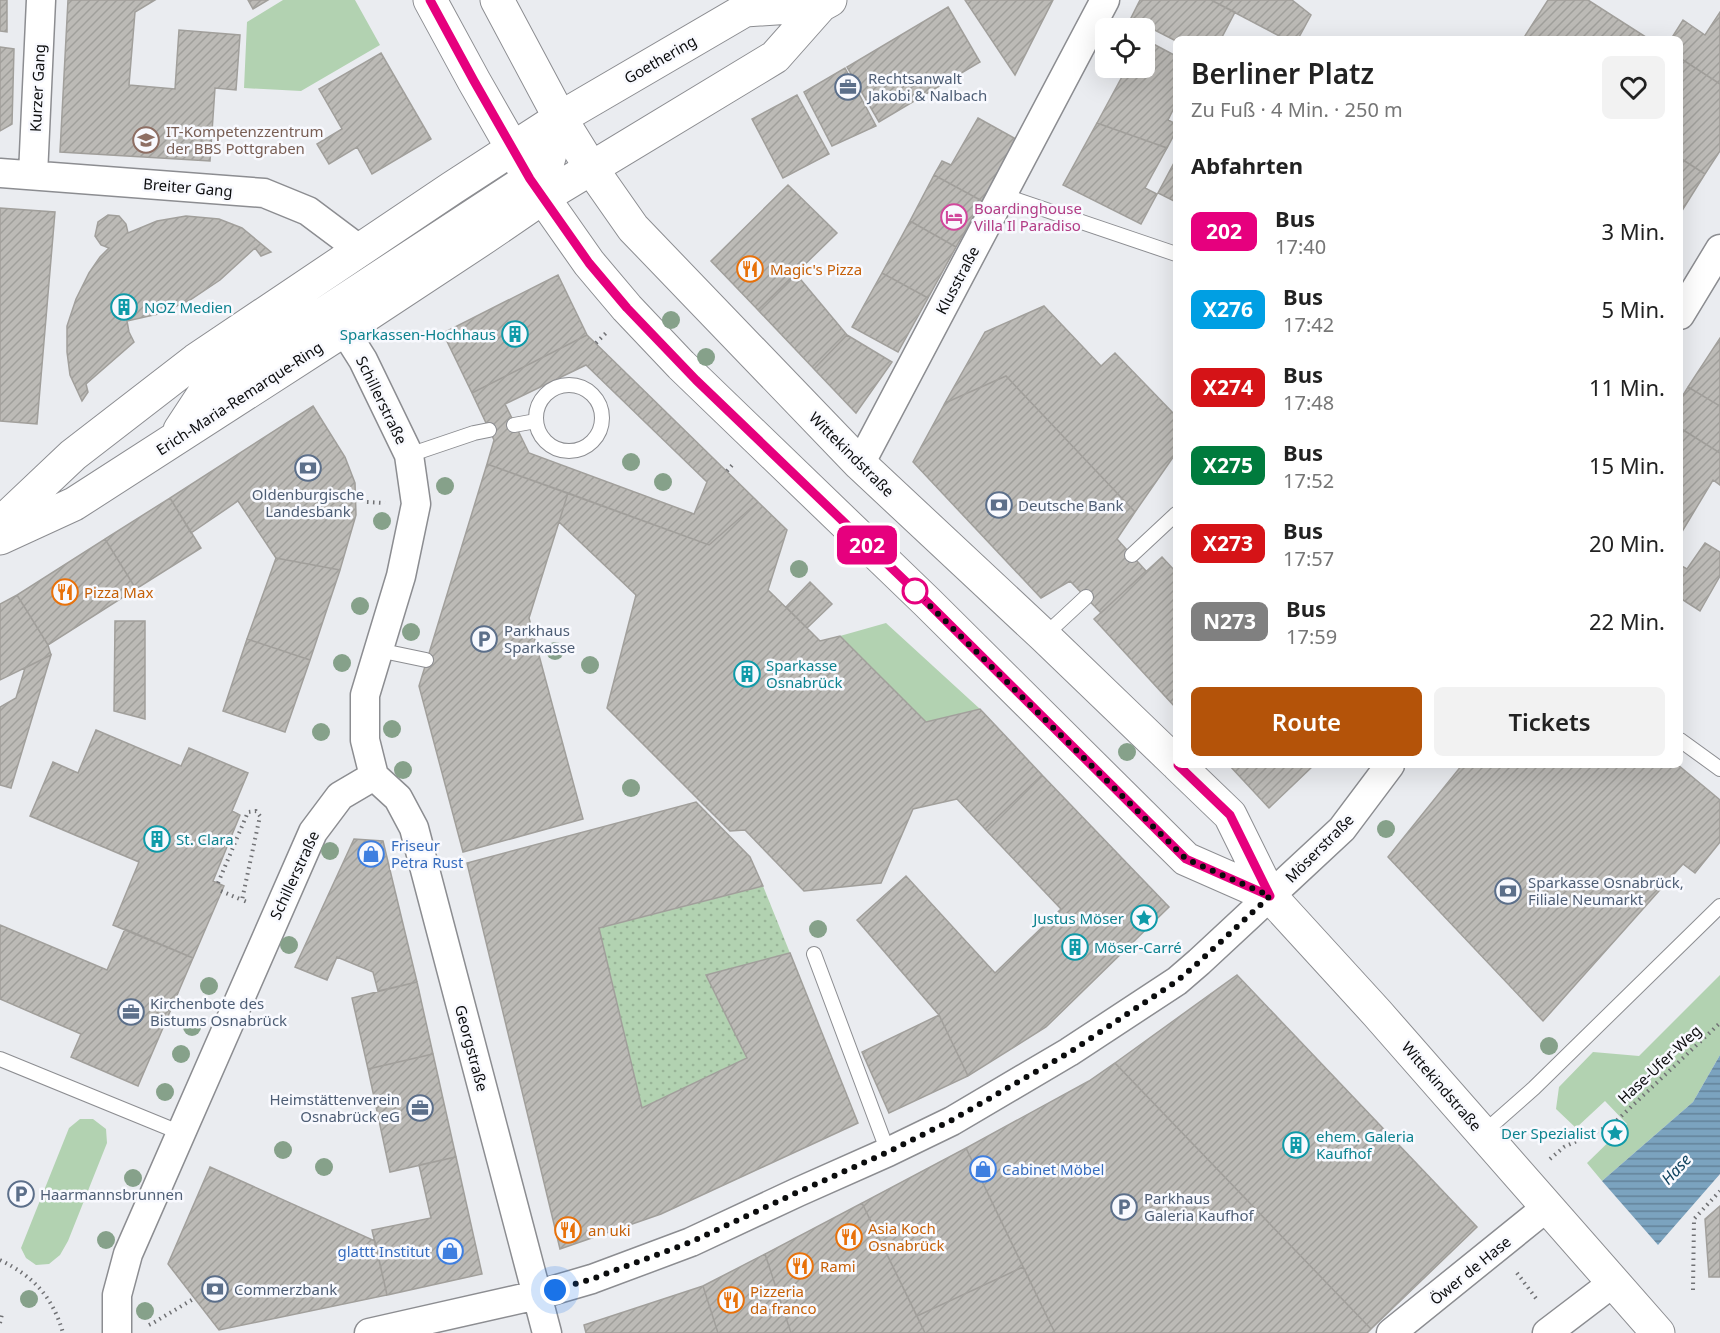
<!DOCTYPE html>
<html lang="de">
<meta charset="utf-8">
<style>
body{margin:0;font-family:"Noto Sans",sans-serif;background:#f2f2f2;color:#222;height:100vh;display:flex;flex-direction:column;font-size:22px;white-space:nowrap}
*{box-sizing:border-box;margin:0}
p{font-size:20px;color:#767676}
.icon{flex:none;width:33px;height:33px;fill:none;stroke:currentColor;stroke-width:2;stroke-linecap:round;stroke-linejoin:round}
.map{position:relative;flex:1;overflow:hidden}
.panel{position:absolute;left:1173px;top:36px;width:510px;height:732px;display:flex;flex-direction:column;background:#fff;border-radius:9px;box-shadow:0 6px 24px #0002}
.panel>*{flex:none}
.badge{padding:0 12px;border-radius:9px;font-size:21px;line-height:39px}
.controls{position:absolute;left:1095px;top:18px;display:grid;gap:12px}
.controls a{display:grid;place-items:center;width:60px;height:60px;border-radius:9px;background:#fff;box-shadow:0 6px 24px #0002;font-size:30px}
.you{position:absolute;width:30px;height:30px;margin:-15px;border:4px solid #fff;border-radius:50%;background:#1a73e8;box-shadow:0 0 0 9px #1a73e833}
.map>.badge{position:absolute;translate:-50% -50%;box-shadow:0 0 0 3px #fff}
h2{padding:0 18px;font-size:22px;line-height:54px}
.round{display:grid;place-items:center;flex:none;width:63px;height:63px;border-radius:9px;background:#f2f2f2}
.headline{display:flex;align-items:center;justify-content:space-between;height:102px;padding:0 18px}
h1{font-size:28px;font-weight:600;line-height:45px}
.cta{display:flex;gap:12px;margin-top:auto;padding:12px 18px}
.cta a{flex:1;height:69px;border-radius:9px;background:#b45309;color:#fff;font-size:24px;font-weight:600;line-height:69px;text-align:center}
.cta a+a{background:#f2f2f2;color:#222}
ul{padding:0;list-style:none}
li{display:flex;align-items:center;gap:18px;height:78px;padding:0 18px}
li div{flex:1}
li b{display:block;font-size:22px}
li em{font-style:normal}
li .badge{min-width:66px;font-weight:700;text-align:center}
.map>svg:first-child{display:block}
.grass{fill:#b2d2b1}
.garden{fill:url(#garden-dots)}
.water{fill:url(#water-rules)}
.building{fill:url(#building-hatch);stroke:#a19f9b;stroke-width:1.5;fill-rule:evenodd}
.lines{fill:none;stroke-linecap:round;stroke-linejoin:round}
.lane-casing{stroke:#8c8d91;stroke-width:16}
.street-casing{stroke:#8c8d91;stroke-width:31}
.secondary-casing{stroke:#8c8d91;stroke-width:35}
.primary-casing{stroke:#8c8d91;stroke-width:35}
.path{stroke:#707174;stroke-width:4;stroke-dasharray:1.5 4.5;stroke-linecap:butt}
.lane{stroke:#fff;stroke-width:14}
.street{stroke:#fff;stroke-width:28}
.secondary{stroke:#fff;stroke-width:33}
.primary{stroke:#fff;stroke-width:33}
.tree{fill:#86a18a}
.line-casing{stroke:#fff;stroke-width:14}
.line{stroke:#e6007e;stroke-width:9}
.walk{stroke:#0b0c0d;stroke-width:6;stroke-dasharray:0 10.8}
.stop-dot{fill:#fff;stroke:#e6007e;stroke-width:3}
.labels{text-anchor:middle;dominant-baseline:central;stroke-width:5;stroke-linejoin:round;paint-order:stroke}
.street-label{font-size:15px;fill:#0b0c0d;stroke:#f8f9fe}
.service-label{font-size:15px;fill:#4e5e75;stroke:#f8f9fe;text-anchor:start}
.education-label{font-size:15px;fill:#785e54;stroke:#f8f9fe;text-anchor:start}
.hotel-label{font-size:15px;fill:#b23c85;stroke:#f8f9fe;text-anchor:start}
.food-label{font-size:15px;fill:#c56008;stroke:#f8f9fe;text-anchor:start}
.culture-label{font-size:15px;fill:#0d838f;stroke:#f8f9fe;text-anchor:start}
.shop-label{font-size:15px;fill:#366cbe;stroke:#f8f9fe;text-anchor:start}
.water-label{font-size:16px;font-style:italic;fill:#0f435f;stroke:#f8f9fe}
</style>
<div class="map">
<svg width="1720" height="1333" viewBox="0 0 1720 1333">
<defs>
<pattern id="garden-dots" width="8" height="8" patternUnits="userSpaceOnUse" patternTransform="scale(1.5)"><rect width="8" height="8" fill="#b2d2b1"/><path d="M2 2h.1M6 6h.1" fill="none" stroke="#98b397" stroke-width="1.8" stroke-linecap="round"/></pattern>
<pattern id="water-rules" width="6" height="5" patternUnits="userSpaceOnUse" patternTransform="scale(1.5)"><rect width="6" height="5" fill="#7ba3bf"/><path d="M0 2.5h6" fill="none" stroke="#63839a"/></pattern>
<pattern id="building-hatch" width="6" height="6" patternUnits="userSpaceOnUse" patternTransform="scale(1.5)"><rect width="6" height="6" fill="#bcbab6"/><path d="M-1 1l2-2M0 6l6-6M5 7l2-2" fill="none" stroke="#a09f9b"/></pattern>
</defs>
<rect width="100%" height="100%" fill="#eaecf0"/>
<path class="grass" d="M283,0H355L380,45L301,91L244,88L247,22Z
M886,623L980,709L926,722L840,636Z
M1720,975V1055L1693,1102L1602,1181L1587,1163L1627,1124L1605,1101L1576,1128L1556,1109L1559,1087L1593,1052L1639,1056Z
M80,1119H93L106,1129L107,1143L68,1241L60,1255L49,1264L36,1265L26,1258L21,1248L69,1128Z"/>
<path class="garden" d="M763,886L790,953L706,975L747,1058L642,1108L599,928Z"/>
<path class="water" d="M1720,1055V1174L1658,1245L1602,1181L1693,1102Z"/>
<path class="building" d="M0,0H7V32L0,31Z
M68,0H155L135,12L129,85L175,89L179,30L240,35L236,90L215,88L210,161L60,152Z
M248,0H268L253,9Z
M965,0H1053L1015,75Z
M1140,0H1211L1235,12L1221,39H1176V41L1131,18Z
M1211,0H1292L1311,15L1298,39H1285Z
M1548,0H1588L1649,39H1523Z
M948,7L980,62L879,122L847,67Z
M1720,12V84L1680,58V39H1671L1683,20L1705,35Z
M1144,39L1176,56V104L1168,120L1176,124V131L1167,148L1097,123L1124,73L1114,68H1144Z
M0,47L14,49L12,124L0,131Z
M381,53L431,139L372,174L357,147L329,164L317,144L342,129L319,89Z
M1680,58L1720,84V151L1705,174L1680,158Z
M845,68L876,126L832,146L804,92Z
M797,95L829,154L783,178L752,119Z
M978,118L1016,139L982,201L934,175L942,161L951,165Z
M1097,123L1167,148L1145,188L1157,194L1141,224L1063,185Z
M1680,158L1705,174L1680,214Z
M1176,159V202L1158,193Z
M934,175L982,201L956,247L910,221Z
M788,185L837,233L758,310L711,261Z
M0,208L55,212L37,424L0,421Z
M108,215L119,216L126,224L128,233L157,221L186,216L219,219L242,228L271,252L261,256L255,248L220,280L190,300L158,314L127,321L129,332L134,342L86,384L88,392L82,401L70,375L67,352V326L76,299L89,273L100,257L109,248L101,245L95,236L98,222Z
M910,221L956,247L928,298L882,273Z
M882,273L928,298L898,352L852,327Z
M796,274L847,335L814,369L758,310Z
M558,275L587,335L472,393L443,333Z
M1044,306L1101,366L1115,353L1176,416V453L1135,512L1006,376L945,403L985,332Z
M587,335L758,502L709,545L487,464L494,440L472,393ZM586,365L707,482L694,514L529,453L505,404Z
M847,335L892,362L856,413L814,369Z
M1720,338V406L1688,387Z
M1006,376L1135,512L1117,539L1146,571L1101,613L1070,581L1041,598L913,462L945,403Z
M1688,387L1720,406V453L1680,428V400Z
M313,406L345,457L355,483L356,515L340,570L276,558L238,501L191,533L170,498Z
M1680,428L1720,453V485L1713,480L1680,535Z
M487,464L568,493L529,618L583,819L463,852L419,686Z
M568,493L709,545L758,502L787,530L768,590L807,628L820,641L840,636L926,722L980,709L1042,775L985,829L957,799L913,809L881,883L804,891L745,830L730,831L607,708L636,595L559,522Z
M170,498L201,548L136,589L105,539Z
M105,539L136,589L48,645L17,595Z
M1705,543L1720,552V576L1700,611L1680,598V565L1687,569Z
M1162,557L1176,572V708L1094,619Z
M276,558L340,570L310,660L247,639Z
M810,582L832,604L807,628L786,607Z
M17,595L48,645L51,655L0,680V604Z
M115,621H145V719L114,711Z
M247,639L310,660L285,732L223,711Z
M51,655L11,788L0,785V707L16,698L25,668Z
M96,730L181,766L189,748L248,773L232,811L240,815L213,881L224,886L193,958L113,925L139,862L30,816L53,762L78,773Z
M1229,765H1314L1269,808Z
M1462,765H1678L1720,800V842L1695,873L1683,864L1543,1021L1388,857Z
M1042,775L1169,907L1046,1027L968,1076L939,1015L857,920L906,876L995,973L1061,909L985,829Z
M696,802L750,857L763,886L599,928L642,1108L747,1058L706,975L790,953L858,1123L661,1214L560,1249L467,863Z
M354,839L383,841L417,982L378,991L373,972L337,957L327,980L295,967Z
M0,925L107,970L125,929L193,958L138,1086L71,1057L81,1034L0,999Z
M1237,975L1477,1227L1371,1329L1115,1063Z
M417,982L433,1054L368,1069L352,998Z
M939,1015L968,1076L889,1113L862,1052Z
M433,1054L456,1157L390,1172L368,1069Z
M1115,1063L1371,1329L1367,1333H1055L966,1148L1089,1081Z
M966,1148L1023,1267L917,1316L862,1203Z
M456,1157L482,1274L387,1295L372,1230L431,1218L419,1165Z
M210,1167L375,1241L387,1295L219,1330L168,1264Z
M862,1203L925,1333H791L765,1254Z
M1720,1206V1277H1709L1705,1219Z
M765,1254L791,1333H718L703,1286Z
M1023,1267L1055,1333H925L917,1316Z
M703,1286L718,1333H586L584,1325Z"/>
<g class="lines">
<g class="lane-casing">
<path id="lane" d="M1002,195L1176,254
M536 418a33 33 0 1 1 66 0a33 33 0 1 1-66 0Z
M514,425L536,421
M409,455L474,433L489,430
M1132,555L1176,514
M1044,636L1086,597
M378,650L426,660
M1680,740L1720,769
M814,954L888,1152
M0,1059L181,1133
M1483,1133L1534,1088L1720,906"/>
</g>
<g class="street-casing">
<path id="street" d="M0,173L264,193L308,211L360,250
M33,175L41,0
M1680,315L1720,249
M860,464L1105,0
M374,776L398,798L414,828L547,1333
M117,1333V1295L128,1254L313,832L340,796L374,776L365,740V695L401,576L416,504L409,455L363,360L344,330
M369,1333L537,1295L592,1279L691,1242L798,1192L888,1152L952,1121L1069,1052L1177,981L1199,962L1342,829L1390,765
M1391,1333L1547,1207
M1547,1333L1614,1282"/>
</g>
<g class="secondary-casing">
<path id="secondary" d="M430,0L474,81L530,179L589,263L627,308L681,365L927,602L1186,859L1270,896
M497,0L560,118L591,168L633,228L860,464L1044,636L1176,763
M1178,765L1230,815L1270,896L1377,1013L1658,1333"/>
</g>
<g class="primary-casing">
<path id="primary" d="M180,430L205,392L546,168L560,118
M0,524L73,455L196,360L452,188L560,118L745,10L821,5L830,0
M0,538L74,504L344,330L485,237L542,198L775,57L821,5"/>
</g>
<path class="path" d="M596,343L606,333
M727,471L734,463
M367,502L385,503
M218,883L248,812L256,811L260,816L242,900L247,902
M221,891L242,900
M1550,1159L1564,1147L1613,1124L1720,1023
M0,1260C33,1276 53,1297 63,1333
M1517,1273L1538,1301
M1693,1290L1694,1219L1720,1191
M0,1323L2,1314
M149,1325L153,1323L195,1298"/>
<use href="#lane" class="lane"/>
<use href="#street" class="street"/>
<use href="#secondary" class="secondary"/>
<use href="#primary" class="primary"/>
</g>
<g class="tree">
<circle cx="671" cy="320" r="9"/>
<circle cx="706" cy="357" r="9"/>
<circle cx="631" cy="462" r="9"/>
<circle cx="663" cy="482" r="9"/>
<circle cx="445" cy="486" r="9"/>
<circle cx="382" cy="521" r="9"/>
<circle cx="799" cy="569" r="9"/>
<circle cx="360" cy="606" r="9"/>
<circle cx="411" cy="632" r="9"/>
<circle cx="555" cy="651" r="9"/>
<circle cx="342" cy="663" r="9"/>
<circle cx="590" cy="665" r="9"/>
<circle cx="392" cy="729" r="9"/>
<circle cx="321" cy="732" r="9"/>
<circle cx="1127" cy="752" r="9"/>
<circle cx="403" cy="770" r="9"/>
<circle cx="631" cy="788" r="9"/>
<circle cx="1386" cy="829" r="9"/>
<circle cx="330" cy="851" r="9"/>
<circle cx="818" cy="929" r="9"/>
<circle cx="289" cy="945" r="9"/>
<circle cx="209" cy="986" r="9"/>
<circle cx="192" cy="1027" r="9"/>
<circle cx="1549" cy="1046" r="9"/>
<circle cx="181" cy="1054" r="9"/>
<circle cx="165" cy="1092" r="9"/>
<circle cx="283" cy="1150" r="9"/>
<circle cx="324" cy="1167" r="9"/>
<circle cx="133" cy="1178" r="9"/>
<circle cx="106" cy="1240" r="9"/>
<circle cx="29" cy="1299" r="9"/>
<circle cx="145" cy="1311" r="9"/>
</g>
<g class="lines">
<g class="line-casing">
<path id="line" d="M430,0L474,81L530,179L589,263L627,308L696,380L927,602L1186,859L1270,896L1230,815L1178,765"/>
</g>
<use href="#line" class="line"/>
<path class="walk" d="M555,1290L592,1279L691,1242L798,1192L888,1152L952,1120L1070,1052L1177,981L1199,962L1270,896L1186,859L915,591"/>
</g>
<defs>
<g id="office-ring" transform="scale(1.35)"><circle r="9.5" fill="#f8f9fe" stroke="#5c6f8a" stroke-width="1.5"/><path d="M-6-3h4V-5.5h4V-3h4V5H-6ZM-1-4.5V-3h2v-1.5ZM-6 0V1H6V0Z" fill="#5c6f8a"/></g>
<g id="school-ring" transform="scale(1.35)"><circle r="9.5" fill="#f8f9fe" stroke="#8d6e63" stroke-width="1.5"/><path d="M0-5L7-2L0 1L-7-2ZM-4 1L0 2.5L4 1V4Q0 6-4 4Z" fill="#8d6e63"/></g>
<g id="hotel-ring" transform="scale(1.35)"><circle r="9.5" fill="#f8f9fe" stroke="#d1479c" stroke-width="1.5"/><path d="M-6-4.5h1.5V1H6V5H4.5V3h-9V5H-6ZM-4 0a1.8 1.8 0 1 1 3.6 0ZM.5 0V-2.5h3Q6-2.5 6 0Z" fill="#d1479c"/></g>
<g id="restaurant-ring" transform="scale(1.35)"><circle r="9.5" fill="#f8f9fe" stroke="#e8710a" stroke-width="1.5"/><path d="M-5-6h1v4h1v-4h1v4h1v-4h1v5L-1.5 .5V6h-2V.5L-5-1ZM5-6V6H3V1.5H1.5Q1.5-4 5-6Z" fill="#e8710a"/></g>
<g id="building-ring" transform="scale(1.35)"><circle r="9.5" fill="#f8f9fe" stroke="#0f9aa8" stroke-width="1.5"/><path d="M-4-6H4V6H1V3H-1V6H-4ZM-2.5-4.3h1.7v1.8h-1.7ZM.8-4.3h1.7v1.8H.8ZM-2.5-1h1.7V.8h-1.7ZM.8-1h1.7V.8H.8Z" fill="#0f9aa8"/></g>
<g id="bank-ring" transform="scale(1.35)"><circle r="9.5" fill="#f8f9fe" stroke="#5c6f8a" stroke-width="1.5"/><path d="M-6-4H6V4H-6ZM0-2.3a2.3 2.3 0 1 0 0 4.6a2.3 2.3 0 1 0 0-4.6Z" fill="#5c6f8a"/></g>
<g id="parking-ring" transform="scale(1.35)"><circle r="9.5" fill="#f8f9fe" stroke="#5c6f8a" stroke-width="1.5"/><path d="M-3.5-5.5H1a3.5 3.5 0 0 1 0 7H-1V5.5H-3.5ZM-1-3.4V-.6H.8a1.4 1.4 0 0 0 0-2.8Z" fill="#5c6f8a"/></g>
<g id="shop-ring" transform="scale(1.35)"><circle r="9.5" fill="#f8f9fe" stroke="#3f7fe0" stroke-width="1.5"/><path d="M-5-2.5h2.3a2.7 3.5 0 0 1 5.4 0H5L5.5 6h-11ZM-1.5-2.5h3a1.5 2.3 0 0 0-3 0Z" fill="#3f7fe0"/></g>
<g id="sight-ring" transform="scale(1.35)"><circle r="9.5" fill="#f8f9fe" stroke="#0f9aa8" stroke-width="1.5"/><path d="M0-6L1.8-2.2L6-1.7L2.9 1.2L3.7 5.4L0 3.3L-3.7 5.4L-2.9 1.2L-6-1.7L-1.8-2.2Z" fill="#0f9aa8"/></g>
</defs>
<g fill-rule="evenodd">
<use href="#office-ring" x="848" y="87"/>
<use href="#school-ring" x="146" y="140"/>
<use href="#hotel-ring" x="954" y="217"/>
<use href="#restaurant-ring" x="750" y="269"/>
<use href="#building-ring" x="124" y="307"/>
<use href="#building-ring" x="515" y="334"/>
<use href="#bank-ring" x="308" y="468"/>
<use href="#bank-ring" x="999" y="505"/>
<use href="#restaurant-ring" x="65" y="592"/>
<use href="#parking-ring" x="484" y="639"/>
<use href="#building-ring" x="747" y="674"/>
<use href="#building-ring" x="157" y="839"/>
<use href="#shop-ring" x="371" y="854"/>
<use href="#bank-ring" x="1508" y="891"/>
<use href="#sight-ring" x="1144" y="918"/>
<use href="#building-ring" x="1075" y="947"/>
<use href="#office-ring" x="131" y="1012"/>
<use href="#office-ring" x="420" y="1108"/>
<use href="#sight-ring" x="1615" y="1133"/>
<use href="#building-ring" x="1296" y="1145"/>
<use href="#shop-ring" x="983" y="1169"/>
<use href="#parking-ring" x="21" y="1194"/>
<use href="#parking-ring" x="1124" y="1207"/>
<use href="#restaurant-ring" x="568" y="1230"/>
<use href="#restaurant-ring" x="849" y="1237"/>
<use href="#shop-ring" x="450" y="1251"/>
<use href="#restaurant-ring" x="800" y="1266"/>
<use href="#bank-ring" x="215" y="1289"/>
<use href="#restaurant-ring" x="731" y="1300"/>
</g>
<circle class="stop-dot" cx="915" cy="591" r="12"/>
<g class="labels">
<g class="street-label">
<text transform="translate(660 59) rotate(-30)">Goethering</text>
<text transform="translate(37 88) rotate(-87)">Kurzer Gang</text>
<text transform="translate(188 187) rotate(5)">Breiter Gang</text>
<text transform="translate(957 280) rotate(-62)">Klusstraße</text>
<text transform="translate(239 398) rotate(-33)">Erich-Maria-Remarque-Ring</text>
<text transform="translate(382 400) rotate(64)">Schillerstraße</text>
<text transform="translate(852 454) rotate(45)">Wittekindstraße</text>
<text transform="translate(1319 848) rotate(-45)">Möserstraße</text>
<text transform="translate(294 875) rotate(-65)">Schillerstraße</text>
<text transform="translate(472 1048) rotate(75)">Georgstraße</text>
<text transform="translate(1659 1064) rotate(-43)">Hase-Ufer-Weg</text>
<text transform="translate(1442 1086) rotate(49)">Wittekindstraße</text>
<text transform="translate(1470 1270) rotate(-39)">Öwer de Hase</text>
</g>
<g class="service-label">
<text x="868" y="78">Rechtsanwalt<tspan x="868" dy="17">Jakobi &amp; Nalbach</tspan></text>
<text x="308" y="494" text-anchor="middle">Oldenburgische<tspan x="308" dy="17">Landesbank</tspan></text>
<text x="1018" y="505">Deutsche Bank</text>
<text x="504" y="630">Parkhaus<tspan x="504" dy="17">Sparkasse</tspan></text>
<text x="1528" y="882">Sparkasse Osnabrück,<tspan x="1528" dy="17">Filiale Neumarkt</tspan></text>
<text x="150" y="1003">Kirchenbote des<tspan x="150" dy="17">Bistums Osnabrück</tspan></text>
<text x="400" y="1099" text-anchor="end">Heimstättenverein<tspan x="400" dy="17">Osnabrück eG</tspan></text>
<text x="40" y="1194">Haarmannsbrunnen</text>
<text x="1144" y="1198">Parkhaus<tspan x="1144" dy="17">Galeria Kaufhof</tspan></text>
<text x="234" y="1289">Commerzbank</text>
</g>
<g class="education-label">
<text x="166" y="131">IT-Kompetenzzentrum<tspan x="166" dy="17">der BBS Pottgraben</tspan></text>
</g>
<g class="hotel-label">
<text x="974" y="208">Boardinghouse<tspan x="974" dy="17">Villa Il Paradiso</tspan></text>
</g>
<g class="food-label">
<text x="770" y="269">Magic's Pizza</text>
<text x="84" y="592">Pizza Max</text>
<text x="868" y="1228">Asia Koch<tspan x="868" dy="17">Osnabrück</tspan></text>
<text x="588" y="1230">an uki</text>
<text x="820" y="1266">Rami</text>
<text x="750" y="1291">Pizzeria<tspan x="750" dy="17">da franco</tspan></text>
</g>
<g class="culture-label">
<text x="144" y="307">NOZ Medien</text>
<text x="496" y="334" text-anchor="end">Sparkassen-Hochhaus</text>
<text x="766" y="665">Sparkasse<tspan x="766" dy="17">Osnabrück</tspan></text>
<text x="176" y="839">St. Clara</text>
<text x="1124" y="918" text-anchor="end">Justus Möser</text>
<text x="1094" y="947">Möser-Carré</text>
<text x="1596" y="1133" text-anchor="end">Der Spezialist</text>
<text x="1316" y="1136">ehem. Galeria<tspan x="1316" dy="17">Kaufhof</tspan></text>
</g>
<g class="shop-label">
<text x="391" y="845">Friseur<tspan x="391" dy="17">Petra Rust</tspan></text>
<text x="1002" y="1169">Cabinet Möbel</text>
<text x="430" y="1251" text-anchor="end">glattt Institut</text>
</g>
<g class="water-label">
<text transform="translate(1676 1169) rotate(-47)">Hase</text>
</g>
</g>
</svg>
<div class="controls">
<a><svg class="icon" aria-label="locate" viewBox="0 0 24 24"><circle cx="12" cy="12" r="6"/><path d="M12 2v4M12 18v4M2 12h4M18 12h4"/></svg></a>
</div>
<div class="you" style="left:555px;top:1290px"></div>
<b class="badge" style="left:867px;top:545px;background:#e6007e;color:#fff">202</b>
<section class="panel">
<div class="headline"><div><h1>Berliner Platz</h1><p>Zu Fuß · 4 Min. · 250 m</p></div><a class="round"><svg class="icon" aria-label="heart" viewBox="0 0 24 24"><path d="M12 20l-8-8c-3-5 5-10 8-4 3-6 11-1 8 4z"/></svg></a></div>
<h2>Abfahrten</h2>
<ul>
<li><span class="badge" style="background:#e6007e;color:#fff">202</span><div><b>Bus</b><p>17:40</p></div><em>3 Min.</em></li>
<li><span class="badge" style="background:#009fe3;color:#fff">X276</span><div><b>Bus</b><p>17:42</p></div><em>5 Min.</em></li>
<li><span class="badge" style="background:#d51317;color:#fff">X274</span><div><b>Bus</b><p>17:48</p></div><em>11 Min.</em></li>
<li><span class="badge" style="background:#007b3d;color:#fff">X275</span><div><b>Bus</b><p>17:52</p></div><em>15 Min.</em></li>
<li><span class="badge" style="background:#d51317;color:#fff">X273</span><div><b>Bus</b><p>17:57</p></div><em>20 Min.</em></li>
<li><span class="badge" style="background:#808080;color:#fff">N273</span><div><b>Bus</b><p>17:59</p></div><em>22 Min.</em></li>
</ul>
<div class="cta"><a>Route</a><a>Tickets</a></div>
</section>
</div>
